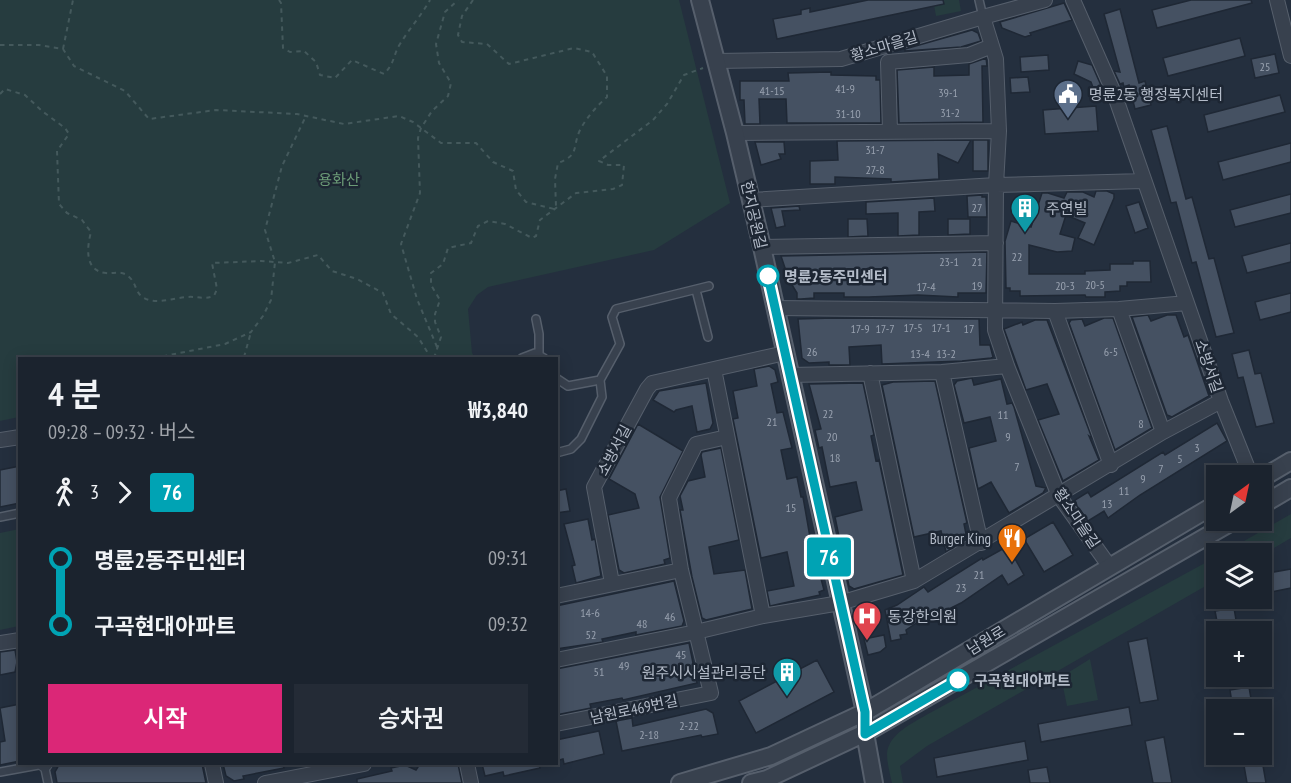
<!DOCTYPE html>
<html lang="ko">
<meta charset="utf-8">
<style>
body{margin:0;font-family:"PT Sans Narrow","Noto Sans KR",sans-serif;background:#242b36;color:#f1f3f6;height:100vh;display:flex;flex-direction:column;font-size:22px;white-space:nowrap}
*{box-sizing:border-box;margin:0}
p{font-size:20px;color:#a0a4aa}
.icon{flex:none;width:33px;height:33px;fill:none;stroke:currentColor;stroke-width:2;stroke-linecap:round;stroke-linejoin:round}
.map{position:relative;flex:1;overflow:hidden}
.side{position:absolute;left:18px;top:357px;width:540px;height:408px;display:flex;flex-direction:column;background:#1b232e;border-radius:0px;box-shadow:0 3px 15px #0003,0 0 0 2px #39404a}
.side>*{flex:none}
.badge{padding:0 12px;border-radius:4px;font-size:21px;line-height:39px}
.needle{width:39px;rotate:33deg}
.buttons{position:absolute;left:1206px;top:465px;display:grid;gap:12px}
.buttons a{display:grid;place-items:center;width:66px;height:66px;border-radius:0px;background:#1b232e;box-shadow:0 3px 15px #0003,0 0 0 2px #39404a;font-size:30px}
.map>.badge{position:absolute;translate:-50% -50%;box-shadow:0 0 0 3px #fff}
.legs{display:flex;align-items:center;gap:9px;height:66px;padding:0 30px;font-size:20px}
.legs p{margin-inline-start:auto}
.summary{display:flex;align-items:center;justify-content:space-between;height:102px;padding:0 30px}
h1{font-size:33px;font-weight:600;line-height:45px}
.action{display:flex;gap:12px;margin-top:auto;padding:12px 30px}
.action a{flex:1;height:69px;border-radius:0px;background:#db2777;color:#fff;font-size:24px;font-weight:600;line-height:69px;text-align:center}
.action a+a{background:#242b36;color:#f1f3f6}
ul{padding:0 30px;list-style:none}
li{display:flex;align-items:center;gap:21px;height:66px;font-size:22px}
li i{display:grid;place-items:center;width:9px;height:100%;margin:0 8px;background:currentColor}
li i::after{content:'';width:15px;height:15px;margin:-8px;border:4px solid;border-radius:50%;background:#1b232e}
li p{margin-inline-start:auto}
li:first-child i{background:linear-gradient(#0000 50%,currentColor 0)}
li:last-child i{background:linear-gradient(currentColor 50%,#0000 0)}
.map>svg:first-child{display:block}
.green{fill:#263c3f}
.building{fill:#455162;stroke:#1f2835;stroke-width:1.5}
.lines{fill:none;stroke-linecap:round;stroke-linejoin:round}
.service-casing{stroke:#565f6c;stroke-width:10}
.minor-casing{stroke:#565f6c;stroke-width:16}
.tertiary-casing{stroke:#565f6c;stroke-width:20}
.path{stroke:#44595c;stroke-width:2;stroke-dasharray:4.5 4.5;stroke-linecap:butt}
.service{stroke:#38414e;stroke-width:7}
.minor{stroke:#38414e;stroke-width:14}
.tertiary{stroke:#38414e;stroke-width:16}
.line-1-casing{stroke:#fff;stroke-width:14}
.line-1{stroke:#00a3b4;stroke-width:9}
.stop-1-dot{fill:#fff;stroke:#00a3b4;stroke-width:3}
.labels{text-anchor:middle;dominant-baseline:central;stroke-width:5;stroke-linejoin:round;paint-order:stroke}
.number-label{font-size:12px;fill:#98a1af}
.street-label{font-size:15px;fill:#b4bcc9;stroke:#1d2633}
.poi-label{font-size:15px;fill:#b4bcc9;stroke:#1d2633;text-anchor:start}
.park-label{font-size:15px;fill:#6b9a76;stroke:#1d2633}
.stop-label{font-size:15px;font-weight:bold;fill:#b4bcc9;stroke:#1d2633;text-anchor:start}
</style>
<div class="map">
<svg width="1291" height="783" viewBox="0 0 1291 783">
<rect width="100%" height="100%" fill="#242f3e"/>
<path class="green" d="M0,0H679L730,203L654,250L488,287L477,295L468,309L472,353L475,358H20L19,417L0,421Z
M933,0H959L961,11L936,16Z
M1291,514V538L1262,555L1223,553Z
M19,529V626L0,630V533Z
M1216,557V580L927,746L900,766L903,783H892C890,774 887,763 887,754C888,734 913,723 928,714Z
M1090,659L1098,700L1067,706L1061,677Z"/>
<path class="building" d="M868,0H943L944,4L777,39L773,19L801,14V10L810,8V12Z
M1191,0H1251L1252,3L1157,28L1152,10Z
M1064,3L1072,20L1030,33L1031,35L1025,37L1002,28L1000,22Z
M1120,9L1139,83L1145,81L1151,105L1135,109L1129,85L1124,87L1123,83L1120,84L1114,71L1120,72L1104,14Z
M972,30L978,33L981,41L961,47L905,51V49Z
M1240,38L1245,56L1168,76L1163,58Z
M1275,54L1279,73L1255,78L1251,59Z
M1048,55L1049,70L1021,72L1020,57Z
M986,58L987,66H982L983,122L899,123L897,70L934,67V76L969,75V64Z
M1078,61L1092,65L1103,90L1095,93L1091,82L1074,74Z
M831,72V75L876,76V80H880L881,123H787L786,99H759L760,124H745L744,100H740V81H789L788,73Z
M1028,77L1030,92L1011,93L1010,78Z
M1280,95L1285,112L1208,132L1204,115Z
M1096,106L1098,131L1045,134L1043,110Z
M1167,126L1186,199L1192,197L1209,259L1214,258L1234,333L1216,337L1196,262L1192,263L1176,202L1171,203L1151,130Z
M971,140L958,163L938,154L939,179L891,182V179L835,177V184H810V161L838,160L837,141Z
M973,140H988V171H973Z
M755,142H784L785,154H779L781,159L761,165Z
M1291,143V162L1223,180L1218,162Z
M1096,191H1107L1114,194V198L1094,245L1078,238L1085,223L1066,215L1060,234L1075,238L1072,251L1057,252L1029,245V274H1085V271L1110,270V264H1133V261H1150L1151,282H1127V286H1120V291L1105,292V297H1086L1085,295L1020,296V291H1010V288H1006L1005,241L1011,221L1031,227L1042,193H1048L1064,198L1067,192H1083L1094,197Z
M1291,194V213L1235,227L1230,210Z
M982,195V197H986L987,217H968L967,196Z
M934,198L935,211L919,212V235L898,236V213L866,214V202Z
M1139,202L1148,228L1135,233L1126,206Z
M799,206L800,210L782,211L785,226L776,228L771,208Z
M848,219H867L868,236L848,237Z
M948,219H970V234L948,235Z
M1291,243V262L1247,273L1242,256Z
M987,252L986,293H958V297L918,295L869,297H844V293H814V298L801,299H797V293L789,280L781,256Z
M1291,293V312L1260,320L1255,302Z
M1148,315L1151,321L1167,315H1176L1184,337L1188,335L1209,396L1172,417L1167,415L1132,317Z
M834,318L979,319L980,345H990L993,357L991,358L962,361L882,364L881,345L849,347L850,365H829V362L809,363L802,358L798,319Z
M1104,318H1113L1152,428L1115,450L1069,323L1071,320L1082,319L1085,326Z
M1035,320H1047L1092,438L1089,436L1099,460L1063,481L1038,420L1059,414L1047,384L1026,390L1004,329L1022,322L1023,325Z
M1249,350L1255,374L1261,373L1274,423L1256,427L1243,377L1238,378L1232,354Z
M769,366L775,370L778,382L771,384L777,413L783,412L792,448L781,450L787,479L797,477L801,497H803L810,537L824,590L819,592L820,595L770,606L767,591L794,586L787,552L761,558L733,419L738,418L733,391L757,386L754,369Z
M972,378L974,385L1001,379L1007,404L1012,403L1014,407L1036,486L1046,488L1043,493L1009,513L991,482L978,489L969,448L996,441L990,417L964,423L954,385L957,381Z
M935,381L967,523L964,524L967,539L946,552L941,531L914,537L882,385L893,382Z
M706,383L713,423L710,429L697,432L692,406L676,410L674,412L653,400L659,391Z
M863,383L874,435L871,436L876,461L879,460L903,575L854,589L849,586L835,517L862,510L856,482L830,487L822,447L819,448L815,430L821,429L809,384Z
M1217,423L1227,441L1140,495L1108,518L1104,511L1088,521L1077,506L1075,500L1088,492L1091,497L1163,452L1165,455Z
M638,424L683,451L660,497L670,558L664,560L665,564L624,573L619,570L608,515L639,508L635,494L609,479Z
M721,448L739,540L709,547L714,574L745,570L752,609L706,620L702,618L692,577L680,510H683L680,496L688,481L705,477L701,455L702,452Z
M20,466V503L0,507V470Z
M566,489L570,511L556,513V491Z
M588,519L592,540L595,539L601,576L576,583L572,566L575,565L564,524Z
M1053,522L1073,555L1044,572L1024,539Z
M1008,546L1024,575L1008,585L1002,575L961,603L929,619L927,616L906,630L907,634L900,635L901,639L891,641L885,610L897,605L924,587L928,592L982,558L983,560Z
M1291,569V588L1262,594V574Z
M674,581L684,621L682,626L636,635V632L602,639L603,642L556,649V606Z
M1234,608L1238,632H1219L1215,611Z
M884,635L886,647L880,652L868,655L864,639Z
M1147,638L1158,700L1140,703L1128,642Z
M689,643L697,683L623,700L622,698L590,704L591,708L556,715V669Z
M15,650L17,662L15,672L0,675V652Z
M817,660L834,692L756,733L739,701Z
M1249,687L1253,710H1233L1230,690Z
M20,704V761L0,765V742L5,741L0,708Z
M1129,707L1132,725L1041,742L1038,724Z
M706,709L713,713L718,734L702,737L701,735L622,751L616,721L632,718L633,726Z
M599,731L604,754L564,764L563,759L556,761V740Z
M1164,737L1172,783H1153L1145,741Z
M1025,741L1028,760L937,777L934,758Z
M1242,754H1261L1266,783H1247Z
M67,764H202L206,783H57L55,772L59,765Z
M223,764H283L284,768L243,776L244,779L234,781L226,776Z
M420,764H458L462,783H357V779L392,771L391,768L405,765L416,770Z
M482,764H539L540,768L504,776L503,772L485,776Z
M1047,767L1050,783H1030L1028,770Z"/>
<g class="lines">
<g class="service-casing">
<path id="service" d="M979,0L983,17
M696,290L708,337
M536,319L539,334V355
M522,358L535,353L544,358
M556,378L568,386L600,380
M556,453L571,449L581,439L602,397L600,380L620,344L612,317L616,309L709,286
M0,517L20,513
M44,764L48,783
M0,772L44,764"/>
</g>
<g class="minor-casing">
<path id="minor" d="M1073,0L1114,93L1221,401L1251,476
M1277,0L1291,56
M983,17L1045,0
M716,61L841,59L983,17L996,59L999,131L996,185L995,330L1007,366L1059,496L1110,567
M890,131L888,62L969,55L992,46
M735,133L999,131
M751,200L996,185L1144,181
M762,247L996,243
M775,308L1055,311L1119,309L1187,303
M1119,309L1163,432
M1055,311L1111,465
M714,369L763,616
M942,372L981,543
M870,373L914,581
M790,375L942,372L1007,366
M0,440L20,437
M612,583L594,487L647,389L652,383L785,353
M556,596L681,570
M0,643L20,640
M556,660L696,632L763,616L840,603L914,581L1163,432L1221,401
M556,724L711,693L681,570L669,498L696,444L727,437
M44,764H45
M212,764L216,783
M467,764L471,783
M265,783L364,764"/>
</g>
<g class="tertiary-casing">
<path id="tertiary" d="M700,0L735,133L762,247L865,712V733L874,783
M1262,478L1291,461
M1262,505L1291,488
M680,783L771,756L865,712L1216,504
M751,783L767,779L865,733L1235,520"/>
</g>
<path class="path" d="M279,0L281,3L283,48L290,52L304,51L316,62L320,75L335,78L352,60L384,74C395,63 393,55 400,44C409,29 421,16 430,0
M473,0L462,16L458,35L462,42L487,44L509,64L574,48L592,52L607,76V97C596,107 587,117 580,130C572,147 580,155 558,163L555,179L556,207
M0,45H39L63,49L74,66L125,91L149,119L216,110L297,114L344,124L399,116L413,122L441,143H476L493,162L513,171L516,190L526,202L554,209
M63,49L73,0
M0,94L5,89L25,95L42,111L65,128L69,134L57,151L59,204L67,213L82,220L91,232C87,247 84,271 106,273C113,274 118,271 125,274C136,280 134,289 141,296C154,306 172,298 187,297C198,296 202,300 214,296L217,289L212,263L261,261L288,263L318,255L332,271L357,279L383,293L391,314L418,337L431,358
M437,347L417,299L401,244L420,193L418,138L421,128L432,111L448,96L451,83L439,63L436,44L445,12L458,0
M244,357L251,332
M154,358L225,344L251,332L263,316L271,300L275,262L265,230L282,166L306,116
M434,358L441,337L435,322V314L440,300L431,285V273L443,264L448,248L471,243L478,226L488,221L505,224L532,238L536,236L540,220L576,193L613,189L622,185L624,165H608L599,161L653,120L667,104L684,75L703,68"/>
<use href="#service" class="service"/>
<use href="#minor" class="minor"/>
<use href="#tertiary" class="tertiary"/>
</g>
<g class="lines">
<g class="line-1-casing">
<path id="line-1" d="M768,276L865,712V734L958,680"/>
</g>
<use href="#line-1" class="line-1"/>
</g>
<defs>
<g id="civic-pin" transform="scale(1.5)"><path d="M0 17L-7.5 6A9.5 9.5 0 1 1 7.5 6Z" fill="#5c6f8a" stroke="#1d2633"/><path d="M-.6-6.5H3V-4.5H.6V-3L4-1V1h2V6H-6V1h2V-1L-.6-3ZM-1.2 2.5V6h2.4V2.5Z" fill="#fff"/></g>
<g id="building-pin" transform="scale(1.5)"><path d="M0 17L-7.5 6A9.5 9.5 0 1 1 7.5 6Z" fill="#0f9aa8" stroke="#1d2633"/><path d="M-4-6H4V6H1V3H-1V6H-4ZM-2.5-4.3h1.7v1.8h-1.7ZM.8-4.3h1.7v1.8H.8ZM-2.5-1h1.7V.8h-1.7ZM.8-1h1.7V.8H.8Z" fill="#fff"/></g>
<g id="restaurant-pin" transform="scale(1.5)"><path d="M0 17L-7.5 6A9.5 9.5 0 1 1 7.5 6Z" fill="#e8710a" stroke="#1d2633"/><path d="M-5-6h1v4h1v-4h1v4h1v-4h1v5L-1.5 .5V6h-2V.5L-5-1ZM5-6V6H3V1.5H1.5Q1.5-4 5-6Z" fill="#fff"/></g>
<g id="hospital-pin" transform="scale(1.5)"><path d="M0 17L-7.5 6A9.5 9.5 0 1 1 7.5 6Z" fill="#e0444e" stroke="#1d2633"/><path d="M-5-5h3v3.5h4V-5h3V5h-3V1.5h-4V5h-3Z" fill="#fff"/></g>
</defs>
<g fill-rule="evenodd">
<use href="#civic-pin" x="1068" y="94"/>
<use href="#building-pin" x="1025" y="208"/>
<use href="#restaurant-pin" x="1012" y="538"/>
<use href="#hospital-pin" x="867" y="616"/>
<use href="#building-pin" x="787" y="672"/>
</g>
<g class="stop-1-dot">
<circle cx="768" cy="276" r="10"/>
<circle cx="958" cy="680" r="10"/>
</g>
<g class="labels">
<g class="number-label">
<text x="1265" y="66">25</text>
<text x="845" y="88">41-9</text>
<text x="772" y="90">41-15</text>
<text x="948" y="92">39-1</text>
<text x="950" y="112">31-2</text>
<text x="848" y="113">31-10</text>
<text x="875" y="149">31-7</text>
<text x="875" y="169">27-8</text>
<text x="977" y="207">27</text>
<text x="1017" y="256">22</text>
<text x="949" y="261">23-1</text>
<text x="977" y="261">21</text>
<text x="1095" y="284">20-5</text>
<text x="977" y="285">19</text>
<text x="1065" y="285">20-3</text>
<text x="926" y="286">17-4</text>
<text x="913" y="327">17-5</text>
<text x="941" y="327">17-1</text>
<text x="860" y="328">17-9</text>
<text x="885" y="328">17-7</text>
<text x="969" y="328">17</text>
<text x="812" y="351">26</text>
<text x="1111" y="351">6-5</text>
<text x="920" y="353">13-4</text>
<text x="946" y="353">13-2</text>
<text x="828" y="413">22</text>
<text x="1003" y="414">11</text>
<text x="772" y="421">21</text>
<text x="1141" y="423">8</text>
<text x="832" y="436">20</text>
<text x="1008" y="436">9</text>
<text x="1197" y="447">3</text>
<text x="835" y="457">18</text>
<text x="1180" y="458">5</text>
<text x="1017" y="466">7</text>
<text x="1161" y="468">7</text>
<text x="1143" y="478">9</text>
<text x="1124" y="490">11</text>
<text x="1107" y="503">13</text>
<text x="791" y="507">15</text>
<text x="979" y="574">21</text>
<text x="961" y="587">23</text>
<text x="590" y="612">14-6</text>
<text x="670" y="616">46</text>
<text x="642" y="623">48</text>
<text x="591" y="634">52</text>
<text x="681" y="654">45</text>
<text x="624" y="665">49</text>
<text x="599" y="671">51</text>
<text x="689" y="725">2-22</text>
<text x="649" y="734">2-18</text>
</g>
<g class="street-label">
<text transform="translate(884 46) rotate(-17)">황소마을길</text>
<text transform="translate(754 215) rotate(77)">한지공원길</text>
<text transform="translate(1209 366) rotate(71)">소방서길</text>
<text transform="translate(614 450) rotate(-62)">소방서길</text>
<text transform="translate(1077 518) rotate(56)">황소마을길</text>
<text transform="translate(986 640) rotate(-31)">남원로</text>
<text transform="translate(634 709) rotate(-12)">남원로469번길</text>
</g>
<g class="poi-label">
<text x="1089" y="94">명륜2동 행정복지센터</text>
<text x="1046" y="208">주연빌</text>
<text x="991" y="538" text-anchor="end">Burger King</text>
<text x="888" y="616">동강한의원</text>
<text x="766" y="672" text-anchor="end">원주시시설관리공단</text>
</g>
<g class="park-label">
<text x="339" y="179">용화산</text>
</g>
<g class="stop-label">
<text x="784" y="276">명륜2동주민센터</text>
<text x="974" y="680">구곡현대아파트</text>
</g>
</g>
</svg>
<div class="buttons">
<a><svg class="needle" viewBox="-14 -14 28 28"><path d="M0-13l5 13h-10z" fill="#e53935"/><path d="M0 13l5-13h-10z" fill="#a0a4aa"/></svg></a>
<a><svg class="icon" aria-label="layers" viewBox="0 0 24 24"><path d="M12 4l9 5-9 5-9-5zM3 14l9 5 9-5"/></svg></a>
<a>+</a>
<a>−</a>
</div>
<b class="badge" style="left:829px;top:557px;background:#00a3b4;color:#fff">76</b>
<section class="side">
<div class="summary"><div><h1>4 분</h1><p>09:28 – 09:32 · 버스</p></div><b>₩3,840</b></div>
<div class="legs"><svg class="icon" aria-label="walk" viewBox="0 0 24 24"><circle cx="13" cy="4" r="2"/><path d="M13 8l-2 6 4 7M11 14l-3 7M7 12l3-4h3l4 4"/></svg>3<svg class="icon" aria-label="forward" viewBox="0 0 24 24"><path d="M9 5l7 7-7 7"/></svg><b class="badge" style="background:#00a3b4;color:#fff">76</b></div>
<ul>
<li><i style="color:#00a3b4"></i><b>명륜2동주민센터</b><p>09:31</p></li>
<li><i style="color:#00a3b4"></i><b>구곡현대아파트</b><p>09:32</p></li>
</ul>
<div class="action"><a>시작</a><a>승차권</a></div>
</section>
</div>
